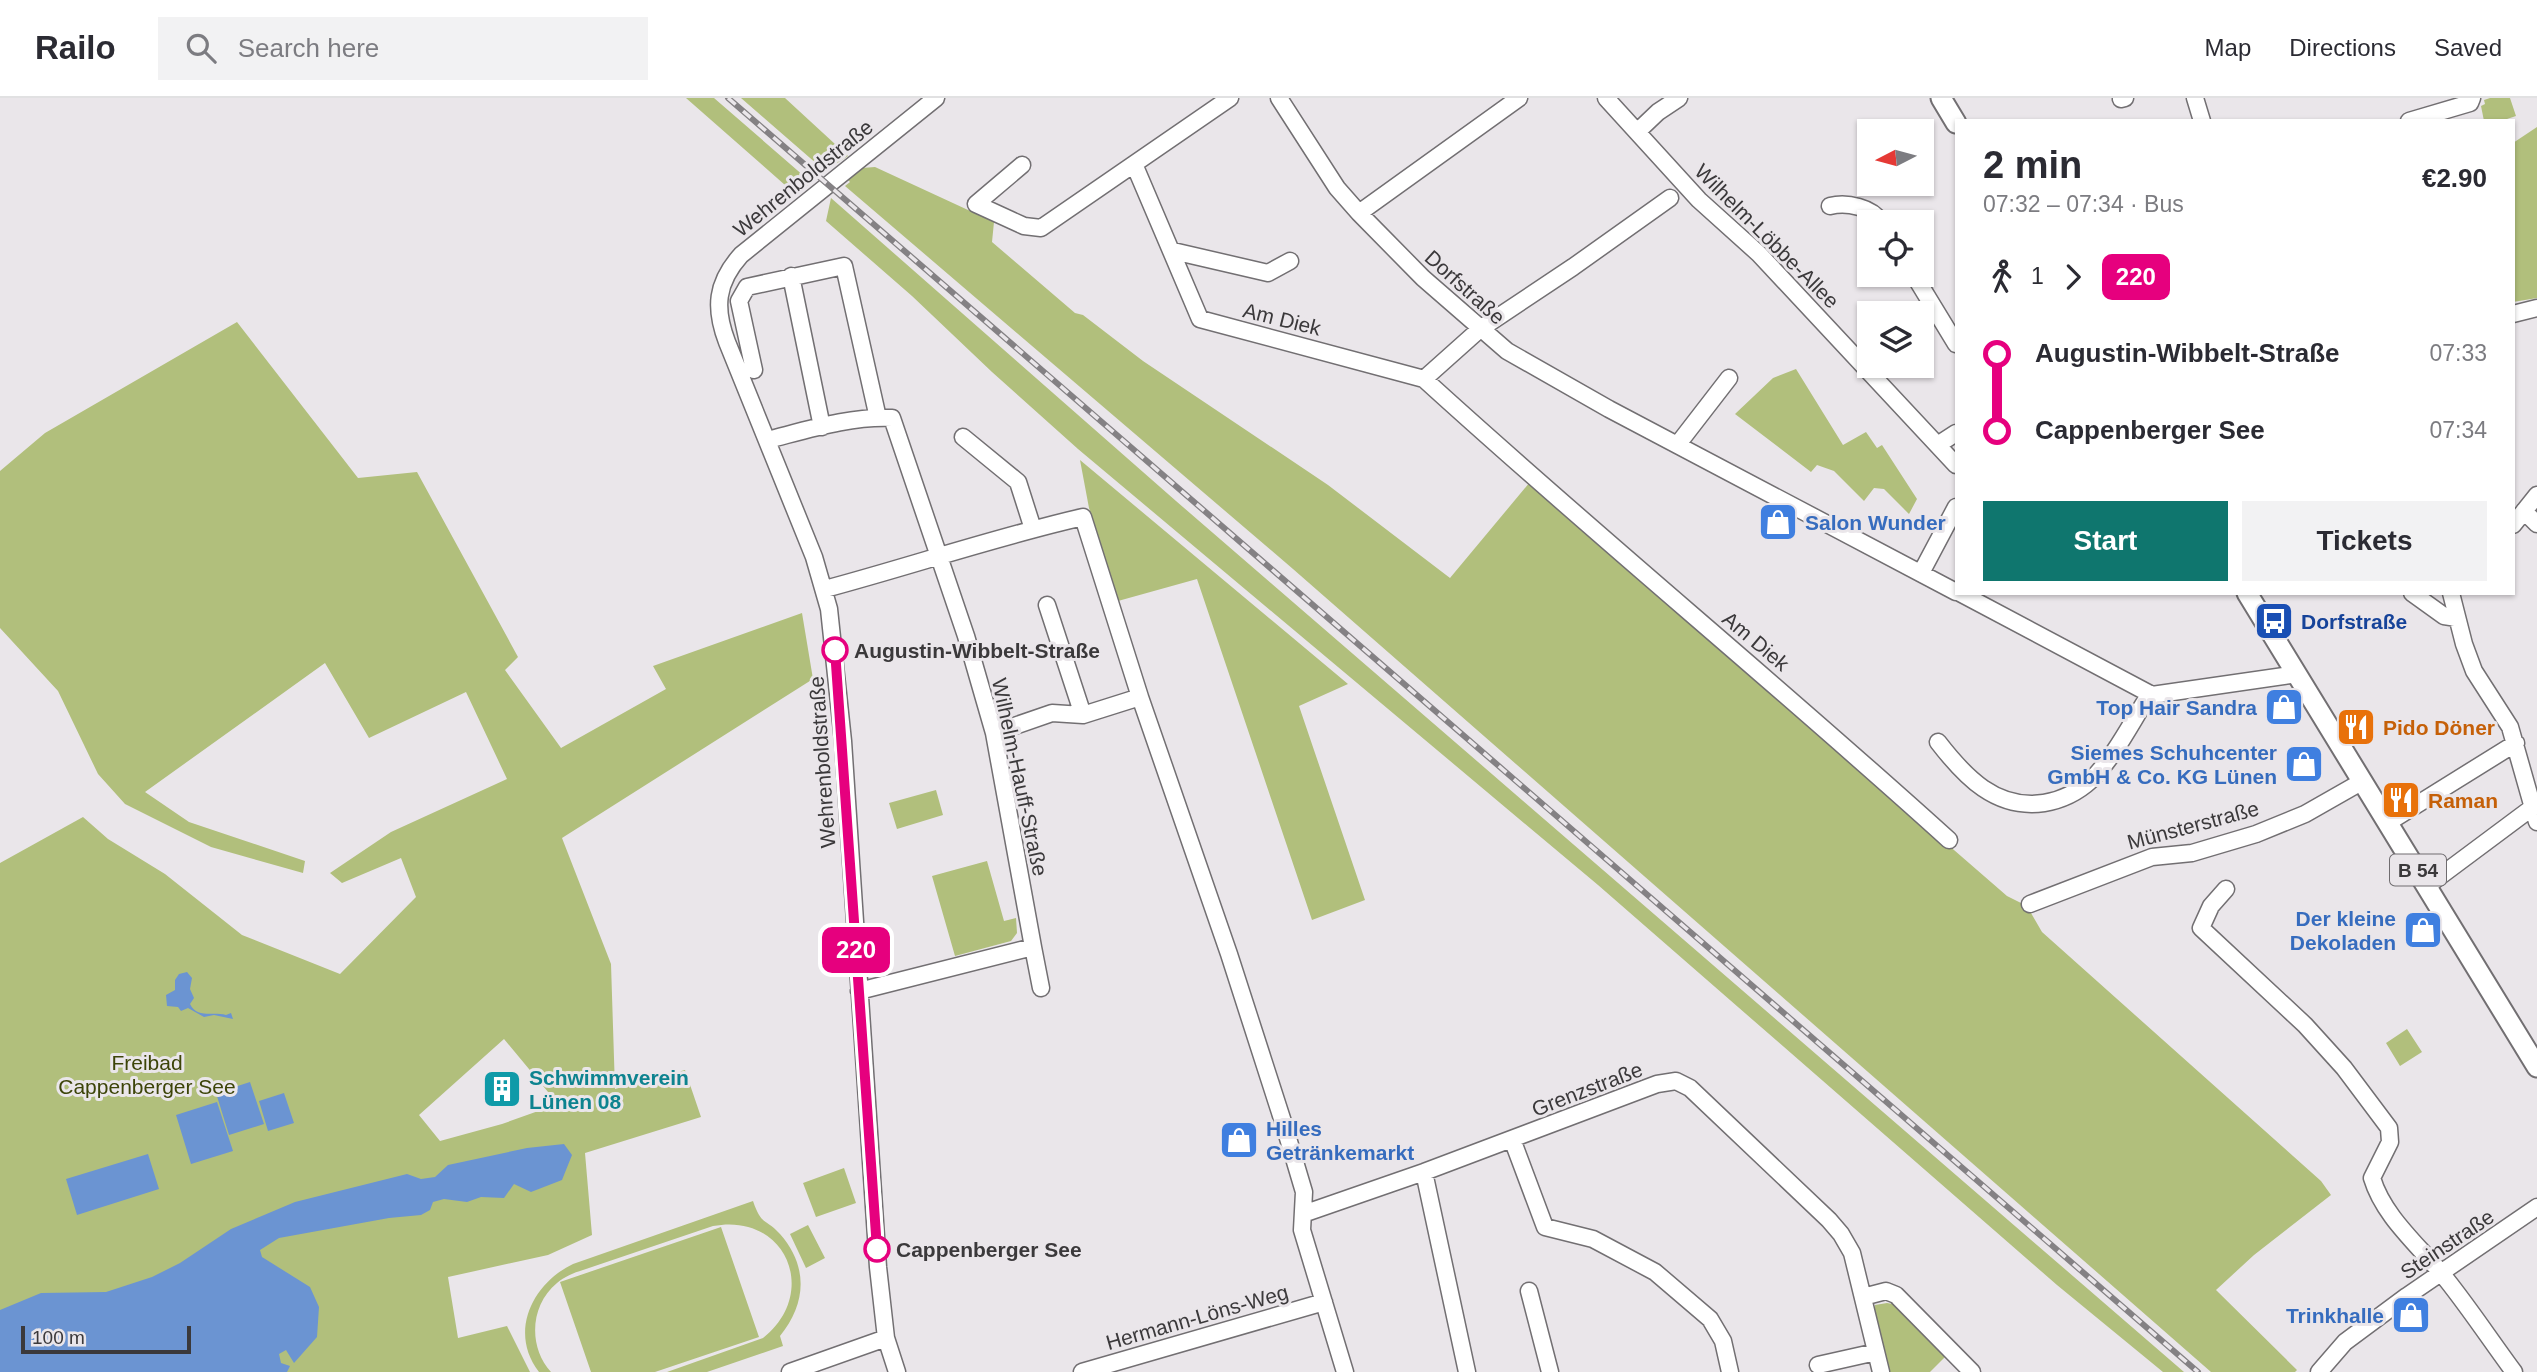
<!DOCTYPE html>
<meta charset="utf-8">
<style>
body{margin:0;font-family:Helvetica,sans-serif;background:#f2f2f3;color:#2b2b33;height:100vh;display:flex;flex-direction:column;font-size:26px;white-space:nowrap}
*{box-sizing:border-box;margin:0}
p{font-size:23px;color:#7c7c81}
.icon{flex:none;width:38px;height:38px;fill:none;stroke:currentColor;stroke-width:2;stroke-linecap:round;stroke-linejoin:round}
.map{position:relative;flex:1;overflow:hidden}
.side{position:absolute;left:1955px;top:21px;width:560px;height:476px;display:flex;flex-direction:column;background:#fff;border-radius:0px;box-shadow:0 2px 5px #0004}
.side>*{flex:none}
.badge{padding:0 14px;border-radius:10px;font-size:24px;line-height:46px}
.needle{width:46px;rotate:264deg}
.fabs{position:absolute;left:1857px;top:21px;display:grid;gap:14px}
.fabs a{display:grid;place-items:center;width:77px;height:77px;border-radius:0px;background:#fff;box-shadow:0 2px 5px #0004;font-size:35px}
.scale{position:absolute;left:21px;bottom:18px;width:170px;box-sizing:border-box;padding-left:7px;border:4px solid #3b393b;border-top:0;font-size:19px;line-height:24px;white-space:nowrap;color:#3b393b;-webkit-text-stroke:5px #eae6ea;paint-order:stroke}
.map>.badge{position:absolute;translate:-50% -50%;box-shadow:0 0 0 4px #fff}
.legs{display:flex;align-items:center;gap:10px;height:77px;padding:0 28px;font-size:23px}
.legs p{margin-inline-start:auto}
.summary{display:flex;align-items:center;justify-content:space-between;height:119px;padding:0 28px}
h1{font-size:38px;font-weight:700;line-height:52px}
.cta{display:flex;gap:14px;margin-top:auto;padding:14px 28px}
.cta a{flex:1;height:80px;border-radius:0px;background:#0f766e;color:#fff;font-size:28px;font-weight:700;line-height:80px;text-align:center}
.cta a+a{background:#f2f2f3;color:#2b2b33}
ul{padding:0 28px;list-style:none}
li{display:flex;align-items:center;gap:24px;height:77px;font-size:26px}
li i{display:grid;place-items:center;width:10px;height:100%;margin:0 9px;background:currentColor}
li i::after{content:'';width:18px;height:18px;margin:-9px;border:5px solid;border-radius:50%;background:#fff}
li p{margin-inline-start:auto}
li:first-child i{background:linear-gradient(#0000 50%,currentColor 0)}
li:last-child i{background:linear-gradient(currentColor 50%,#0000 0)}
header{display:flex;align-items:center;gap:42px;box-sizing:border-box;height:98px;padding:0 35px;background:#fff;border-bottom:2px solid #e1e1e2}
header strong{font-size:33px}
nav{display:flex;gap:38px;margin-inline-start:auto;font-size:24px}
.search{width:490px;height:63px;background:#f2f2f3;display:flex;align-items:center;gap:18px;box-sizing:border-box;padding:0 24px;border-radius:0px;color:#7c7c81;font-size:26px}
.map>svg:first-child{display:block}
.green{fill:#b1bf7c;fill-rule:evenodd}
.water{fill:#6b94d2}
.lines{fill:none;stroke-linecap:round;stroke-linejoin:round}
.minor-casing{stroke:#726f72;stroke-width:19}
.major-casing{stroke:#726f72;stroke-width:23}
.minor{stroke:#fff;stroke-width:16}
.major{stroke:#fff;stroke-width:19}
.rail-casing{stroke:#848184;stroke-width:6}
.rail{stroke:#eae6ea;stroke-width:3.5;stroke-dasharray:10;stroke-linecap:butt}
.line-1-casing{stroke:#fff;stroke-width:16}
.line-1{stroke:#e6007e;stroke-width:10}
.stop-1-dot{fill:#fff;stroke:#e6007e;stroke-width:3.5}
.labels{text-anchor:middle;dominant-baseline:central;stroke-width:6;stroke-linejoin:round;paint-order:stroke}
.shield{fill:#eae6ea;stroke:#706d70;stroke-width:2}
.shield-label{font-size:19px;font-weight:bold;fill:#3b393b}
.street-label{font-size:21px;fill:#3b393b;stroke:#eae6ea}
.shop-label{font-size:21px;font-weight:bold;fill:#366cbe;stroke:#eae6ea;text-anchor:end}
.transit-label{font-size:21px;font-weight:bold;fill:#164399;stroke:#eae6ea;text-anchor:start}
.stop-label{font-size:21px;font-weight:bold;fill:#3b393b;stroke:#eae6ea;text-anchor:start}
.food-label{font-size:21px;font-weight:bold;fill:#c56008;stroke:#eae6ea;text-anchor:start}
.park-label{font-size:21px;fill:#3c4408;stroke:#eae6ea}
.culture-label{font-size:21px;font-weight:bold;fill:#0d838f;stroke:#eae6ea;text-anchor:start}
</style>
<header>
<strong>Railo</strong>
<div class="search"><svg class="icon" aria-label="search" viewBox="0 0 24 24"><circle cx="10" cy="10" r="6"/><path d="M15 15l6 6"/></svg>Search here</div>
<nav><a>Map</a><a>Directions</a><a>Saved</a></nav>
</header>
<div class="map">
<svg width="2537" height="1274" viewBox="0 0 2537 1274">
<rect width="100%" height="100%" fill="#eae6ea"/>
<path class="green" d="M686,0H714L812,85L794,95Z
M741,0H785L848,58L825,73Z
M2490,0H2510L2516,18L2501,23H2484L2481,8L2485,6L2484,2Z
M2537,29V200L2513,204V45Z
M875,69L994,124L992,144L1075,215L1083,217L1143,263L1328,387L1450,480L1530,384L2007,798L2027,808L2042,834L2321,1083L2331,1097L2254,1157L2216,1192L2297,1272L2295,1274H2211L1293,471L845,88L850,84L848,82L862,70Z
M831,100L1176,403L2184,1274H2163L2057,1187L1598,787L1078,351L992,274L912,198L826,123Z
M237,224L358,380L417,374L518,559L505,572L561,650L666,591L653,568L802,515L813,581L562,740L611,866L615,991L685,972L701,1019L585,1055L592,1137L548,1157L448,1179L458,1240L507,1228L530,1274H0V765L83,719L108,741L165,776L242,837L340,876L416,799L401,760L342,785L330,775L391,734L507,681L466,594L369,640L325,565L145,694L189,724L305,763L303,775L211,749L125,706L98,676L58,593L0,530V373L45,335ZM504,941L558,1006L502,1026L440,1043L419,1017Z
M1796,271L1843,347L1866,334L1877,350L1882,347L1917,401L1909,416L1884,391L1874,390L1864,403L1834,373L1817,367L1811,374L1735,316L1773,280Z
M1080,362L1348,586L1299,608L1365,802L1312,822L1197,481L1118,503L1089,410Z
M936,692L943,717L897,731L889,705Z
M987,763L1004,823L1016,820L1017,835L1011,843L955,858L932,778Z
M2407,931L2422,954L2400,968L2386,945Z
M844,1070L856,1105L816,1119L803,1085Z
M753,1103C762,1129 765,1119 780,1136C809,1169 806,1206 780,1238L783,1248L707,1274H667L763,1240C820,1195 786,1114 713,1128L586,1171C576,1174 565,1178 557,1185C530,1207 528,1249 551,1274H539C508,1234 533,1185 573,1166Z
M808,1127L825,1160L806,1170L790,1136Z
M721,1129L759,1239L655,1274H591L560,1184Z
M1887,1205L1898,1207L1949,1255L1930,1274H1888L1873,1214L1875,1207Z"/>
<path class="water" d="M187,874L192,880L190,891L194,900L190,906C197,921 213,913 226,917L231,915L233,921L214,917L204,919L188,910L181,913L178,909L167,908L166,897L175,892V882L179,876Z
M250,984L264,1026L229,1037L216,995Z
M284,995L294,1025L268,1033L259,1003Z
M217,1004L233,1053L191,1066L176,1017Z
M564,1046L572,1057L562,1082L531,1094L514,1086L504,1100L481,1099L467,1104L444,1101L433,1104L430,1112L421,1117L389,1120L279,1140L260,1152L262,1159L310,1189L319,1209L317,1239L294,1265L286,1252L279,1256L281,1265L290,1268L287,1274H0V1212L41,1195L106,1194L152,1179L180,1165L231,1131L295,1104L407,1076L421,1081L435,1079L448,1067L527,1050Z
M148,1056L159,1091L77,1117L66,1081Z"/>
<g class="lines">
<g class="minor-casing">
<path id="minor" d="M1279,0L1337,90L1359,115L1423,180L1507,253L1609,311L1956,494
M1606,0L1699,102L1759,156L1956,367
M2195,0L2202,23
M2121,1L2125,0
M2409,23L2470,5L2472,0
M1637,34L1658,14L1679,0
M1134,66L1200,221L1424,281
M1022,67L976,106L1024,128L1041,130L1230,0
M1670,100L1573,169L1480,231L1424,281C1596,438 1776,585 1949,742
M1830,108C1847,104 1872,109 1881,124
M1359,115L1519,0
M1173,153L1268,175L1290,163
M1914,177L1956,246
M791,178L822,329
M2513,216L2537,210
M754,272L739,203L747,189L844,168L878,320
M963,339L1018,384L1033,431
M767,342C807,332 851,318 892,320L966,538L994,635L1033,849L859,893
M1678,346L1729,280
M1939,346L1956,335
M2524,413L2537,426
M2513,427L2537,397
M1921,475L1956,409
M825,491C911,468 996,439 1083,419L1140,599L1229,856L1285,1030L1304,1094L1302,1132L1345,1274
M1960,495L2152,597L2297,576
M2412,495L2444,518L2457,520
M2451,495L2464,546L2474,573L2510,629L2537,724
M1047,507L1083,617
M994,635L1052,615L1083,617L1140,599
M1938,644C1965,679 1996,712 2044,705C2062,702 2078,694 2091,682C2114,659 2129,629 2146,602L2152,597
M2389,724L2516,645
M2427,788L2537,706
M2226,791L2211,808L2201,830L2305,927L2344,970L2389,1030L2390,1044L2372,1080C2384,1120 2421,1149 2446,1181C2470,1211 2491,1243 2514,1274
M2030,806L2152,759L2192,755L2256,736L2305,716L2363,683
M1033,849L1041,890
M1512,1041L1545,1129L1593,1141L1655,1174L1710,1221L1723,1243L1730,1274
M1424,1074L1467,1274
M1303,1116L1424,1074L1657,986L1676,983L1690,990L1829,1122L1841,1136L1852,1155L1881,1274
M1529,1193L1550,1274
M1863,1199L1886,1193L1896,1197L1972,1274
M1818,1267L1876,1254
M790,1274L886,1240
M897,1274L886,1240L878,1169L843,643L829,511L814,459L727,244C714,210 716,185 741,157L936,0
M1082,1274L1324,1204
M2319,1274L2345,1244L2407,1198L2537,1109"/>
</g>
<g class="major-casing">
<path id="major" d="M1941,0L1956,25
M2247,495L2537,969"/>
</g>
<use href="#minor" class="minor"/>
<use href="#major" class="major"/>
<g class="rail-casing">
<path id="rail" d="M728,0L2198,1274"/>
</g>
<use href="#rail" class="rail"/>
</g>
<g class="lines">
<g class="line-1-casing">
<path id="line-1" d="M835,552L877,1151"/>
</g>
<use href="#line-1" class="line-1"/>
</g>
<defs>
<g id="shop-square" transform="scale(2.0125)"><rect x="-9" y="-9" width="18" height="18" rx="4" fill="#3f7fe0" stroke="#eae6ea"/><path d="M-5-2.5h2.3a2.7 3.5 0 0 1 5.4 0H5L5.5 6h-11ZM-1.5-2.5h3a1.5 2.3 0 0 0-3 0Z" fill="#fff"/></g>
<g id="bus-square" transform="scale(2.0125)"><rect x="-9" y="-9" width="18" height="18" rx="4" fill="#1a4fb4" stroke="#eae6ea"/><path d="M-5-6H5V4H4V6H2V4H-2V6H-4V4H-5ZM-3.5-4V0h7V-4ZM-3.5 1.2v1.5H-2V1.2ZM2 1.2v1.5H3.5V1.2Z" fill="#fff"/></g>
<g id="restaurant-square" transform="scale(2.0125)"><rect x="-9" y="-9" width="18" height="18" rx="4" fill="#e8710a" stroke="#eae6ea"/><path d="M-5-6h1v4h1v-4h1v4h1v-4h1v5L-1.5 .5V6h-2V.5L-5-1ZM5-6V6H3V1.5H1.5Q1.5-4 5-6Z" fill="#fff"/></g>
<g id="building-square" transform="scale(2.0125)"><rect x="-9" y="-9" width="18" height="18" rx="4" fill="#0f9aa8" stroke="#eae6ea"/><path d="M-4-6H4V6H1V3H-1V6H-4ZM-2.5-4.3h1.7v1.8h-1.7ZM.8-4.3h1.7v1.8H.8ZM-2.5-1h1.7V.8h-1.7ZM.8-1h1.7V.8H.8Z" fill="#fff"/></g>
</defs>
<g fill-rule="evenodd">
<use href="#shop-square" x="1778" y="424"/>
<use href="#bus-square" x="2274" y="523"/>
<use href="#shop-square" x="2284" y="609"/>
<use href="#restaurant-square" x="2356" y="629"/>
<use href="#shop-square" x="2304" y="666"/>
<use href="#restaurant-square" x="2401" y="702"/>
<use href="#shop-square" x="2423" y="832"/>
<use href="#building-square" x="502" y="991"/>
<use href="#shop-square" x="1239" y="1042"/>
<use href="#shop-square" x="2411" y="1217"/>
</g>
<g class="stop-1-dot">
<circle cx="835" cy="552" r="12"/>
<circle cx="877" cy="1151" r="12"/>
</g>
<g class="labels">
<rect class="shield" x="2390" y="756.5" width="56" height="31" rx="5"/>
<g class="shield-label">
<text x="2418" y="772">B 54</text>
</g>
<g class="street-label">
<text transform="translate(803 80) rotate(-39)">Wehrenboldstraße</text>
<text transform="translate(1767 138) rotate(45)">Wilhelm-Löbbe-Allee</text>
<text transform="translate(1465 189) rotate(42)">Dorfstraße</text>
<text transform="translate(1282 221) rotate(14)">Am Diek</text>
<text transform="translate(1756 543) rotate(40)">Am Diek</text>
<text transform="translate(822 664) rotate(-94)">Wehrenboldstraße</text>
<text transform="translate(1020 679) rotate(78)">Wilhelm-Hauff-Straße</text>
<text transform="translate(2193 727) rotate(-15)">Münsterstraße</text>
<text transform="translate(1587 991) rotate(-21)">Grenzstraße</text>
<text transform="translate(2447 1146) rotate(-34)">Steinstraße</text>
<text transform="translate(1197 1219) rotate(-16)">Hermann-Löns-Weg</text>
</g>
<g class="shop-label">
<text x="1805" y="424" text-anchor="start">Salon Wunder</text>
<text x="2257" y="609">Top Hair Sandra</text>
<text x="2277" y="654">Siemes Schuhcenter<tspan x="2277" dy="24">GmbH &amp; Co. KG Lünen</tspan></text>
<text x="2396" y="820">Der kleine<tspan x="2396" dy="24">Dekoladen</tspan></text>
<text x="1266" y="1030" text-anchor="start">Hilles<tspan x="1266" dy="24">Getränkemarkt</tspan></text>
<text x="2384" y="1217">Trinkhalle</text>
</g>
<g class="transit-label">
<text x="2301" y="523">Dorfstraße</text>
</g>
<g class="stop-label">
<text x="854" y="552">Augustin-Wibbelt-Straße</text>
<text x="896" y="1151">Cappenberger See</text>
</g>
<g class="food-label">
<text x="2383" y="629">Pido Döner</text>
<text x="2428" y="702">Raman</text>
</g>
<g class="park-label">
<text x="147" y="964">Freibad<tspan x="147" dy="24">Cappenberger See</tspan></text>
</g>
<g class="culture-label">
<text x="529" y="979">Schwimmverein<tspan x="529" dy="24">Lünen 08</tspan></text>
</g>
</g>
</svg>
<div class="fabs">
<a><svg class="needle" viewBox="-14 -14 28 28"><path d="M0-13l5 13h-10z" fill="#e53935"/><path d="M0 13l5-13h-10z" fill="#7c7c81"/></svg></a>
<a><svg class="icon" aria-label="locate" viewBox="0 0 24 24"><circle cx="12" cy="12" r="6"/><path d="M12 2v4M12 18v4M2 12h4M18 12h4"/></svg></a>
<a><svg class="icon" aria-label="layers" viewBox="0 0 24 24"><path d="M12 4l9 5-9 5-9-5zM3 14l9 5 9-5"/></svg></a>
</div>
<div class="scale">100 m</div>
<b class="badge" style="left:856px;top:852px;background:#e6007e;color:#fff">220</b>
<section class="side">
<div class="summary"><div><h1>2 min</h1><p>07:32 – 07:34 · Bus</p></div><b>€2.90</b></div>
<div class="legs"><svg class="icon" aria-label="walk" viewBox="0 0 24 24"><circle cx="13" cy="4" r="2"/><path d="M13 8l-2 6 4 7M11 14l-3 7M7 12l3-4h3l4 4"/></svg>1<svg class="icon" aria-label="forward" viewBox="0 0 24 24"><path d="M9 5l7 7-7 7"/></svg><b class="badge" style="background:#e6007e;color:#fff">220</b></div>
<ul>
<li><i style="color:#e6007e"></i><b>Augustin-Wibbelt-Straße</b><p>07:33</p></li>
<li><i style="color:#e6007e"></i><b>Cappenberger See</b><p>07:34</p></li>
</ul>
<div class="cta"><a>Start</a><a>Tickets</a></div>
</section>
</div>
